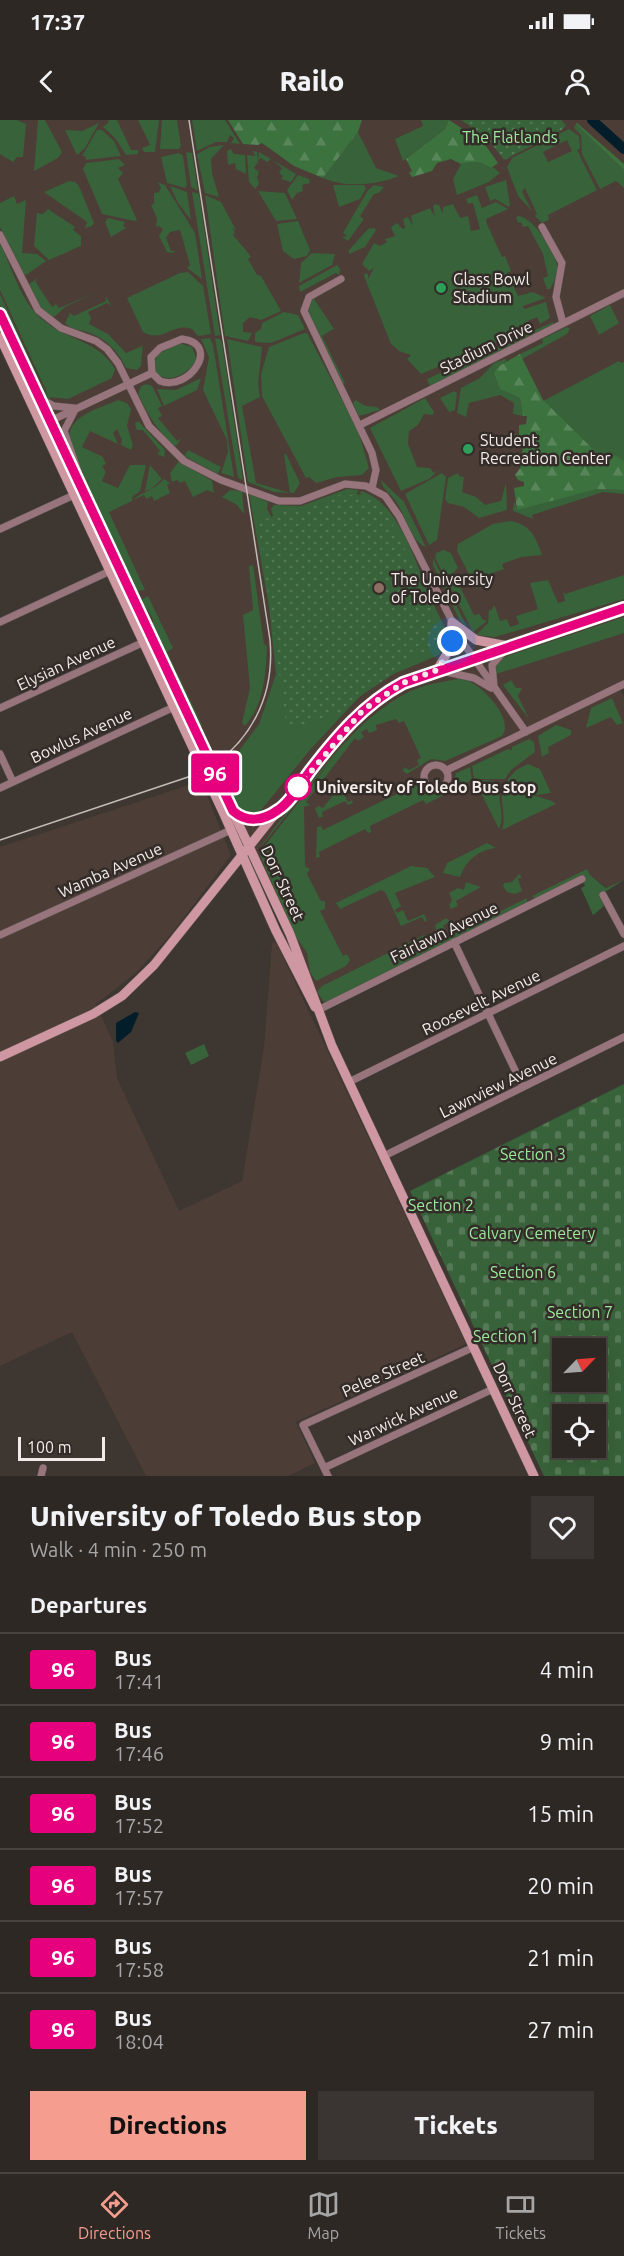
<!DOCTYPE html>
<meta charset="utf-8">
<style>
body{margin:0;font-family:Ubuntu,sans-serif;background:#3a3432;color:#f1f3f6;height:100vh;display:flex;flex-direction:column;font-size:22px;white-space:nowrap}
*{box-sizing:border-box;margin:0}
p{font-size:20px;color:#a7a6a7}
.icon{flex:none;width:33px;height:33px;fill:none;stroke:currentColor;stroke-width:2;stroke-linecap:round;stroke-linejoin:round}
.map{position:relative;height:1356px;overflow:hidden}
.details{display:flex;flex-direction:column;background:#2e2825;flex:1}
.details>*{flex:none}
.badge{padding:0 12px;border-radius:4px;font-size:21px;line-height:39px}
.needle{width:39px;rotate:65deg}
.tools{position:absolute;left:552px;top:1218px;display:grid;gap:12px}
.tools a{display:grid;place-items:center;width:54px;height:54px;border-radius:0px;background:#2e2825;box-shadow:0 6px 24px #0002,0 0 0 2px #494442;font-size:30px}
.scale{position:absolute;left:18px;bottom:15px;width:87px;box-sizing:border-box;padding-left:6px;border:3px solid #f1ece9;border-top:0;font-size:16px;line-height:21px;white-space:nowrap;color:#f1ece9;-webkit-text-stroke:4px #342c28;paint-order:stroke}
.you{position:absolute;width:30px;height:30px;margin:-15px;border:4px solid #fff;border-radius:50%;background:#1a73e8;box-shadow:0 0 0 9px #1a73e833}
.map>.badge{position:absolute;translate:-50% -50%;box-shadow:0 0 0 3px #fff}
h2{padding:0 30px;font-size:22px;line-height:54px}
.round{display:grid;place-items:center;flex:none;width:63px;height:63px;border-radius:0px;background:#3a3432}
.head{display:flex;align-items:center;justify-content:space-between;height:102px;padding:0 30px}
h1{font-size:28px;font-weight:800;line-height:45px}
.primary-button{display:flex;gap:12px;margin-top:auto;padding:12px 30px}
.primary-button a{flex:1;height:69px;border-radius:0px;background:#f59d8e;color:#111;font-size:24px;font-weight:800;line-height:69px;text-align:center}
.primary-button a+a{background:#3a3432;color:#f1f3f6}
ul{padding:0;list-style:none}
li{display:flex;align-items:center;gap:18px;height:72px;padding:0 30px;border-top:2px solid #494442}
li div{flex:1}
li b{display:block;font-size:22px}
li em{font-style:normal}
li .badge{min-width:66px;font-weight:700;text-align:center}
.status{display:flex;justify-content:space-between;align-items:center;height:42px;padding:0 30px;background:#2e2825;direction:ltr}
.status svg{height:16px;fill:currentColor}
header{display:flex;justify-content:space-between;align-items:center;height:78px;padding:0 30px;background:#2e2825;font-size:27px;font-weight:800}
.dock{display:flex;justify-content:space-around;align-items:center;height:84px;border-top:2px solid #494442;background:#2e2825;font-size:16px;color:#a7a6a7}
.dock a{display:grid;justify-items:center;gap:3px}
.dock .on{color:#f59d8e}
.map>svg:first-child{display:block}
.built{fill:#4c3d36}
.green{fill:#386239;fill-rule:evenodd}
.forest{fill:url(#forest-firs)}
.cemetery{fill:url(#cemetery-stones);fill-rule:evenodd}
.park{fill:url(#park-dots)}
.water{fill:#031e2a}
.lines{fill:none;stroke-linecap:round;stroke-linejoin:round}
.river{stroke:#031e2a;stroke-width:10}
.street-casing{stroke:#5b534e;stroke-width:8}
.secondary-casing{stroke:#5b534e;stroke-width:10}
.street{stroke:#98757c;stroke-width:7}
.secondary{stroke:#ce97a1;stroke-width:9}
.rail{stroke:#c3bdba;stroke-width:1.5}
.line-casing{stroke:#fff;stroke-width:14}
.line{stroke:#e6007e;stroke-width:9}
.walk{stroke:#f1ece9;stroke-width:6;stroke-dasharray:0 10.8}
.leisure-dot{fill:#2e9e5b;stroke:#342c28;stroke-width:2}
.education-dot{fill:#8d6e63;stroke:#342c28;stroke-width:2}
.stop-dot{fill:#fff;stroke:#e6007e;stroke-width:3}
.labels{text-anchor:middle;dominant-baseline:central;stroke-width:5;stroke-linejoin:round;paint-order:stroke}
.park-label{font-size:16px;fill:#9be99c;stroke:#342c28}
.poi-label{font-size:16px;fill:#f1ece9;stroke:#342c28;text-anchor:start}
.street-label{font-size:16px;fill:#f1ece9;stroke:#342c28}
.stop-label{font-size:16px;font-weight:bold;fill:#f1ece9;stroke:#342c28;text-anchor:start}
</style>
<div class="status"><b>17:37</b><svg viewBox="0 0 49 12"><path d="M0 12V9h3v3zM5 12V6h3v6zM10 12V3h3v9zM15 12V0h3v12zM26 1h20v11H26zM47 4h2v5h-2z"/></svg></div>
<header><svg class="icon" aria-label="back" viewBox="0 0 24 24"><path d="M15 5l-7 7 7 7"/></svg>Railo<svg class="icon" aria-label="person" viewBox="0 0 24 24"><circle cx="12" cy="8" r="4"/><path d="M4 21q1-7 8-7t8 7"/></svg></header>
<div class="map">
<svg width="624" height="1356" viewBox="0 0 624 1356">
<defs>
<pattern id="forest-firs" width="22" height="20" patternUnits="userSpaceOnUse" patternTransform="scale(1.5)"><rect width="22" height="20" fill="#3b723e"/><path d="M5 1l3.5 6h-7zM16 11l3.5 6h-7z" fill="#58865a"/></pattern>
<pattern id="cemetery-stones" width="16" height="16" patternUnits="userSpaceOnUse" patternTransform="scale(1.5)"><rect width="16" height="16" fill="#386239"/><path d="M2 7V4a2 2 0 0 1 4 0v3zM10 15v-3a2 2 0 0 1 4 0v3z" fill="#557956"/></pattern>
<pattern id="park-dots" width="8" height="8" patternUnits="userSpaceOnUse" patternTransform="scale(1.5)"><rect width="8" height="8" fill="#386239"/><path d="M2 2h.1M6 6h.1" fill="none" stroke="#557956" stroke-width="1.8" stroke-linecap="round"/></pattern>
</defs>
<rect width="100%" height="100%" fill="#3e3631"/>
<path class="built" d="M0,0H624V564L619,567L624,577V760L608,768L591,756L324,882L321,881L235,688L0,185Z
M201,661L231,735L173,812L137,852L96,884L113,922L117,958L179,1091L242,1061L264,927L272,823L276,822L466,1224L296,1302L315,1343L288,1356H146L72,1212L0,1246V727Z"/>
<path class="green" d="M0,0H17L26,4L23,37H17L13,42L0,34Z
M38,0H45L62,32L58,38L34,51Z
M108,0H117L131,30H138V34L126,35L115,18L103,7L109,2Z
M138,0H159L155,32H144L142,28L150,25Z
M162,0H177L181,26L179,29H160Z
M192,0H225L240,24L231,23L234,18L230,15L227,22H216L197,31Z
M421,0H449L445,9L403,41L395,19L423,6Z
M99,3L85,28L77,35L65,10L82,11Z
M576,4L624,50V68L616,61L600,69L582,34L581,15L574,8Z
M569,9L579,16L580,28L577,30L597,70L548,95L549,100L542,103L535,96L537,94L525,68L522,72L532,91L518,76L507,47L512,38ZM567,20L572,31L548,42L543,32Z
M97,10H102L114,21L121,36L86,40L85,36H82Z
M358,12L376,48L399,56C378,65 345,68 323,58Z
M224,25L211,39L212,53L219,77L205,73L197,34L210,27Z
M231,29L234,34L245,35L246,54L236,49L235,43L228,45L227,31Z
M253,31L257,32L258,42L254,48L259,52L257,57L259,64L255,69L249,62L247,35L255,36Z
M186,32L192,33L198,71L191,67Z
M259,32L296,54L291,62L281,59L283,56L279,53L282,48L271,39L267,42L261,38L258,40Z
M179,33L183,36L187,65L185,68L167,63L161,37Z
M119,39L125,45L118,48L123,53L118,59L137,100L134,101L102,94L83,49L86,43Z
M468,41L485,44L491,48L493,47L500,53L489,62L457,75L453,59L461,44Z
M298,55L309,59L310,63L302,65L303,71L297,73L292,80L287,70Z
M506,60L510,85L509,87L495,79L490,81L485,67Z
M69,61L75,62L79,66L94,103L92,106L85,108L87,102L44,72Z
M157,62L165,65L195,113L202,159L187,148L190,145L180,110L170,112L166,118L171,131H176L172,133L167,132L159,116L163,109L159,106L156,107L157,98L151,85L154,84V73L159,72L161,67Z
M333,65H364L366,68L360,79L339,87Z
M374,65L384,67L379,73L374,74L360,96L364,99L348,121L342,117L347,116L343,113L368,70Z
M170,66L187,72L191,100L178,83Z
M258,71L285,73L297,99L276,101Z
M192,72L199,74L220,215L215,216Z
M205,75L221,82L236,110L232,108L235,112L233,115L249,134L251,137L248,139L257,155L261,156L281,191L261,200L250,197L243,203V212L252,213L248,221L225,216Z
M477,75L482,88L496,82L508,89L486,99L487,104L502,137L505,136L511,151L507,153L518,176L533,172L546,178L523,186L524,189L546,182L550,198L540,204L537,197L528,201L530,208L523,211L521,208L502,220L421,254L407,239L411,235L399,231L391,224L364,156L365,153L368,154V159L374,148L369,151L362,144L374,123L380,126L387,122L385,119L395,116L391,107L397,103L403,109L405,108L403,99L408,97L413,106L411,96L430,88L435,97L433,87L435,84L439,85L443,94V87L453,84L460,98L468,96L471,111L480,109L473,83L468,84L466,79Z
M14,76L17,84L26,80L22,133L37,134L46,141L26,155L21,152L0,107V83Z
M48,89L75,107L73,110L81,116V126L49,140L34,126L37,93L43,94Z
M518,96C532,96 556,132 557,146C558,154 554,163 550,169H547L543,158L548,156L543,134L528,106L523,107L521,102L518,103L516,97Z
M108,98L125,102L123,106L126,108L111,117L105,102Z
M298,101L310,130L307,136L294,139L283,131L277,104Z
M374,108L376,110L365,127L349,134V130L368,109Z
M0,123C12,148 21,183 43,200C67,220 99,221 115,249L112,258L68,279L49,277L0,170Z
M312,133L335,134L332,145L299,163L301,143Z
M337,145L340,149L339,155L336,153L300,172L299,166Z
M188,152L203,166L211,214L199,216C193,213 196,210 189,208C172,204 162,223 143,212L127,178L180,153Z
M39,157L35,161L52,187L56,184L59,188L95,173L65,187L53,198L40,187L28,165Z
M0,174L44,270L52,281L40,272L0,186Z
M318,175L314,179L334,209L338,206L322,216L345,263L343,264L308,193L312,178Z
M106,176L111,186L107,183L88,192L91,198L89,204L108,214L126,233L142,226L143,221L141,246L137,250L126,248C118,231 106,218 87,212C79,210 71,209 65,203L70,193L74,196L106,181Z
M610,185L619,203L599,215L590,196Z
M284,192L298,195L305,209L271,223L255,222V213L261,209L262,203Z
M553,202V204L430,266L427,259Z
M567,207L570,209L567,214L522,239L520,234L543,223L542,219Z
M304,213H307L358,310L369,348L362,355L337,357L316,363L309,357L306,358L262,276L261,254L269,227Z
M210,218L213,225L234,357L221,353L228,332L227,320L203,270L209,237L201,219Z
M215,218L220,219L222,223L243,360L238,358Z
M227,219L262,227L258,263L260,277L242,286L256,363L290,373L284,334H286L300,363L294,373L274,372L248,362Z
M179,223L192,227L197,240C188,254 166,267 154,250C153,232 165,230 179,223Z
M505,239L507,241L499,246L501,269L520,278L523,296L513,294L514,283L500,275L469,283L466,297L457,293L461,268L480,258L494,243Z
M619,241L621,243L624,242V341L615,336L610,341L595,333L543,281Z
M199,259H201L197,270L164,286L157,269L176,270Z
M147,264L152,266L162,286L158,288L162,296L158,298L177,321L181,318L177,325L174,326C157,310 148,295 138,274L141,266Z
M454,271L457,273L455,290L449,292L440,278Z
M425,278L434,292L433,295L424,294L418,305L409,311L408,324L417,347L430,348L434,353L438,351L429,359L401,371L370,308Z
M118,280L127,283L131,289L127,306L133,325L131,330L121,325L122,320L117,309L113,313L118,324L90,311L82,327L103,337L106,344L102,346L106,352L102,361L118,368L130,345H146L140,371L132,377V381L109,392L145,470L136,471L90,372L69,319C68,295 101,288 118,280Z
M355,280L366,286L377,287L380,290L359,296L353,284Z
M138,301L165,330L164,337L157,334L160,331L143,310H137L135,304Z
M188,330L221,347L218,354L184,336Z
M179,341L212,361L214,373L207,370L193,377L185,361L180,363L177,360L172,362L170,353Z
M150,345L162,359L151,369L145,371Z
M442,353L446,357L437,420L429,425L405,374Z
M458,353L459,356L464,357L462,372L476,377L485,385L501,381L506,363L507,390L479,398L464,387L448,383L445,379L448,358Z
M164,359L170,363L167,365L170,373L154,381L152,376L146,379L144,375L133,380C139,373 155,370 164,359Z
M381,360L404,382L426,427C410,422 405,392 394,379C389,372 382,369 381,360Z
M347,369L358,370L357,374L360,375L361,371C398,382 415,440 428,473L425,476L430,477L447,512L449,526L446,525L439,535L391,555L359,577L309,631L262,689C237,708 226,665 218,648L239,631L259,604L276,554L269,487L249,373L268,382L267,389L276,405L271,389L274,385L301,386Z
M597,369L624,370V374L603,372L532,395L533,399L513,391L514,381L517,390L531,384Z
M230,370L242,371L244,394L237,385L222,377Z
M510,401C530,404 536,417 542,435L521,437L502,444L504,449L484,456L481,450L473,454L478,466L477,470L457,431L458,424L493,404Z
M443,430L451,433L458,448L453,453L474,495L480,494L482,499L487,501L473,512L435,438L436,433Z
M433,438L470,513L458,497L433,445Z
M253,445L264,524L267,526C266,553 264,585 245,606L242,603L250,568L243,495L253,490L249,446Z
M624,455V479L495,517L476,515L488,503L489,490H492L493,487L495,486L500,501L507,499L510,507L519,504L516,496L538,489L530,463L548,460L558,483L565,481L563,470L565,474Z
M148,476L173,528L167,532L202,605L200,607L153,507V499L141,480Z
M624,497V513L496,554L494,546L499,540L510,535Z
M462,558C479,562 516,599 502,616L445,641L431,639L407,654L403,651L404,647L409,650L419,645L417,640L421,638L404,601L399,603L396,599L376,605L377,610L369,613L367,609L361,612L364,617L358,621L355,618L306,682L310,685L304,687L305,746L310,749L307,754L321,781H325V789L320,791L343,836L347,834L350,840L346,846L316,861L310,852L307,833L295,815L259,733L341,628L259,729C272,709 289,690 304,671C340,627 371,586 426,564L411,571L427,565Z
M511,560L516,568H522L518,576L529,599L503,565Z
M612,578L624,606L622,603L617,605L611,597L586,608L591,588Z
M556,605L571,610V615L548,627L549,633L542,637L538,616Z
M529,619L534,622L535,632L511,650L505,659H474L472,646L508,629L512,630V627Z
M528,644L540,649L551,673L537,675L508,663V659L516,650Z
M470,647L472,660L453,669L456,653Z
M339,659L342,660L338,663L348,682L352,680L353,683L348,685L345,681L322,692L323,697L319,698L315,689L318,686L323,688L338,669L335,664Z
M417,660L428,673L444,675L426,684L423,680L370,706L371,712L368,713L365,709L319,732L320,737L316,738L317,707L321,706L323,710L415,665L414,661Z
M488,660L500,663C496,680 506,694 499,709L475,661Z
M504,666L552,681L556,684L502,710C507,695 498,680 504,666Z
M487,723L496,728C478,730 466,740 460,757L443,753L447,743Z
M411,746L427,748L435,757L395,773L401,786L395,790L397,793L403,790L408,801L424,794L427,801L425,802L422,797L401,806L385,772L381,770L340,789L336,783Z
M587,749L590,755L606,768L624,760L600,775L604,786L593,795L581,768L585,766L581,757L535,779L532,776Z
M519,754L522,757L518,759L522,771L515,774L507,772L503,766L504,763L512,762Z
M466,762L481,767L456,781L458,786L451,789L449,785L452,780L449,773L458,768L464,770Z
M527,778V783L330,881L324,882L317,872L322,866L424,815L431,818L437,814L435,805L446,798L450,801L443,806L449,817Z
M204,924L209,936L191,945L185,933Z"/>
<path class="forest" d="M228,0H362L358,12L323,58L294,46L262,23L258,25L243,24Z
M449,0L483,22L498,43L491,48C483,42 471,40 461,44L451,39L437,43L432,51L412,57L409,53L412,51L406,39L445,9Z
M577,3L624,44V50L576,4Z
M520,234L543,280L603,339L610,341L615,335L624,341V370L597,369L517,390L514,368L524,366V362L518,360L515,355L521,347L517,342L523,330L517,321L509,319L510,315L519,314V305L526,304L527,296H523L520,278L500,269L494,253L499,246Z"/>
<path class="cemetery" d="M624,964V1356H544L410,1071ZM562,1228H596V1262H562ZM562,1294H596V1328H562Z"/>
<path class="park" d="M461,0H561L566,5L562,10L504,40L488,19Z
M342,374L369,377L386,392L416,451L420,466L445,519L394,549L395,553L364,573L342,593L287,609L258,403L281,392L305,389Z"/>
<path class="water" d="M135,892L139,893L131,912L118,923L116,921V903Z"/>
<g class="lines">
<path class="river" d="M592,0L624,29"/>
<g class="street-casing">
<path id="street" d="M542,107L562,143L556,177L563,203
M0,115L38,190L61,208L96,221L107,229L118,243L149,306L184,341L221,360L279,381H300L345,364L366,366L385,376L399,396L463,523L526,612
M341,159L309,177L304,191L372,333L376,350L372,368
M182,219C222,224 189,272 160,261L152,253L151,237L160,228Z
M40,279L54,286L74,288
M75,290L64,311L82,363
M46,303L152,253
M360,305L624,173
M0,409L74,375
M0,502L110,451
M437,550L474,558L491,568
M494,566L492,545L508,527
M0,588L144,522
M0,634L13,662
M424 657a12 12 0 1 1 24 0a12 12 0 1 1-24 0Z
M447,650L624,564
M0,668L174,587
M603,775L624,814
M0,815L231,710
M454,822L523,967
M318,890L582,759
M349,962L624,826
M384,1036L624,917
M324,1348L493,1269
M41,1356L43,1348
M328,1356L303,1305L474,1227"/>
</g>
<g class="secondary-casing">
<path id="secondary" d="M0,194L290,814L332,926L534,1356
M0,217L223,692L276,811L315,887
M452,502L476,520L508,526
M437,550L451,527L452,502
M235,693L250,700L277,691
M0,937L93,894L122,876L154,845L340,613L377,579L425,554L624,488"/>
</g>
<use href="#street" class="street"/>
<use href="#secondary" class="secondary"/>
<path class="rail" d="M0,720L203,652C251,623 275,576 270,520L189,0"/>
</g>
<g class="lines">
<g class="line-casing">
<path id="line" d="M0,194L233,691C247,703 263,701 278,690C291,682 301,663 310,651C337,616 364,584 403,563L624,488"/>
</g>
<use href="#line" class="line"/>
<path class="walk" d="M298,667L363,590L403,563L437,550L449,532L452,521"/>
</g>
<g class="leisure-dot">
<circle cx="441" cy="168" r="6"/>
<circle cx="468" cy="329" r="6"/>
</g>
<circle class="education-dot" cx="379" cy="468" r="6"/>
<circle class="stop-dot" cx="298" cy="667" r="12"/>
<g class="labels">
<g class="park-label">
<text x="510" y="17">The Flatlands</text>
<text x="533" y="1034">Section 3</text>
<text x="441" y="1085">Section 2</text>
<text x="532" y="1113">Calvary Cemetery</text>
<text x="523" y="1152">Section 6</text>
<text x="580" y="1192">Section 7</text>
<text x="506" y="1216">Section 1</text>
</g>
<g class="poi-label">
<text x="453" y="159">Glass Bowl<tspan x="453" dy="18">Stadium</tspan></text>
<text x="480" y="320">Student<tspan x="480" dy="18">Recreation Center</tspan></text>
<text x="391" y="459">The University<tspan x="391" dy="18">of Toledo</tspan></text>
</g>
<g class="street-label">
<text transform="translate(486 227) rotate(-26)">Stadium Drive</text>
<text transform="translate(66 543) rotate(-25)">Elysian Avenue</text>
<text transform="translate(81 615) rotate(-25)">Bowlus Avenue</text>
<text transform="translate(110 750) rotate(-24)">Wamba Avenue</text>
<text transform="translate(283 763) rotate(65)">Dorr Street</text>
<text transform="translate(444 812) rotate(-26)">Fairlawn Avenue</text>
<text transform="translate(481 882) rotate(-26)">Roosevelt Avenue</text>
<text transform="translate(498 965) rotate(-26)">Lawnview Avenue</text>
<text transform="translate(383 1254) rotate(-24)">Pelee Street</text>
<text transform="translate(515 1280) rotate(65)">Dorr Street</text>
<text transform="translate(403 1296) rotate(-25)">Warwick Avenue</text>
</g>
<g class="stop-label">
<text x="316" y="667">University of Toledo Bus stop</text>
</g>
</g>
</svg>
<div class="tools">
<a><svg class="needle" viewBox="-14 -14 28 28"><path d="M0-13l5 13h-10z" fill="#e53935"/><path d="M0 13l5-13h-10z" fill="#a7a6a7"/></svg></a>
<a><svg class="icon" aria-label="locate" viewBox="0 0 24 24"><circle cx="12" cy="12" r="6"/><path d="M12 2v4M12 18v4M2 12h4M18 12h4"/></svg></a>
</div>
<div class="scale">100 m</div>
<div class="you" style="left:452px;top:521px"></div>
<b class="badge" style="left:215px;top:653px;background:#e6007e;color:#fff">96</b>
</div>
<section class="details">
<div class="head"><div><h1>University of Toledo Bus stop</h1><p>Walk · 4 min · 250 m</p></div><a class="round"><svg class="icon" aria-label="heart" viewBox="0 0 24 24"><path d="M12 20l-8-8c-3-5 5-10 8-4 3-6 11-1 8 4z"/></svg></a></div>
<h2>Departures</h2>
<ul>
<li><span class="badge" style="background:#e6007e;color:#fff">96</span><div><b>Bus</b><p>17:41</p></div><em>4 min</em></li>
<li><span class="badge" style="background:#e6007e;color:#fff">96</span><div><b>Bus</b><p>17:46</p></div><em>9 min</em></li>
<li><span class="badge" style="background:#e6007e;color:#fff">96</span><div><b>Bus</b><p>17:52</p></div><em>15 min</em></li>
<li><span class="badge" style="background:#e6007e;color:#fff">96</span><div><b>Bus</b><p>17:57</p></div><em>20 min</em></li>
<li><span class="badge" style="background:#e6007e;color:#fff">96</span><div><b>Bus</b><p>17:58</p></div><em>21 min</em></li>
<li><span class="badge" style="background:#e6007e;color:#fff">96</span><div><b>Bus</b><p>18:04</p></div><em>27 min</em></li>
</ul>
<div class="primary-button"><a>Directions</a><a>Tickets</a></div>
</section>
<nav class="dock">
<a class="on"><svg class="icon" aria-label="directions" viewBox="0 0 24 24"><path d="M12 3l9 9-9 9-9-9zM9 14v-3h6M13 9l2 2-2 2"/></svg>Directions</a>
<a><svg class="icon" aria-label="map" viewBox="0 0 24 24"><path d="M3 6l6-2 6 2 6-2v14l-6 2-6-2-6 2zM9 4v14M15 6v14"/></svg>Map</a>
<a><svg class="icon" aria-label="tickets" viewBox="0 0 24 24"><path d="M3 7h18v10H3zM15 7v10"/></svg>Tickets</a>
</nav>
